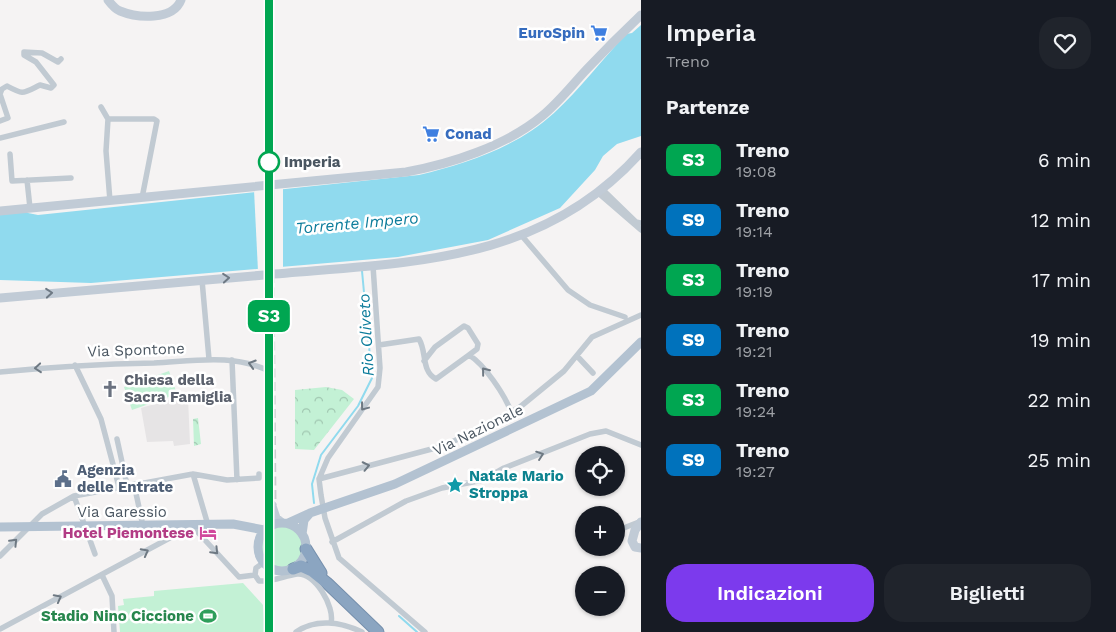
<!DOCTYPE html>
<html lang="it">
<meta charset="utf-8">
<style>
body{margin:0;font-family:"Work Sans",sans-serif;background:#20242c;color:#f1f3f6;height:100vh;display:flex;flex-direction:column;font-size:19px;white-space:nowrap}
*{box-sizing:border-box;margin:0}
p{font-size:16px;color:#9ea1a6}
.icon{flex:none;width:28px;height:28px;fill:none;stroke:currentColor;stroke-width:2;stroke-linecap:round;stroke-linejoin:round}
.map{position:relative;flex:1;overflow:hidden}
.sheet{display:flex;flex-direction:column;background:#171b24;width:475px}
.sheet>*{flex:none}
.badge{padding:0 10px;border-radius:8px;font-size:18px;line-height:32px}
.fabs{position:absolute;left:575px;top:446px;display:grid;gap:10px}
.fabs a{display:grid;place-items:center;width:50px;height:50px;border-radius:50%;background:#171b24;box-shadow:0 1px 4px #0004;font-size:25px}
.map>.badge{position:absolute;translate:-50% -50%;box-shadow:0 0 0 2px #fff}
h2{padding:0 25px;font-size:19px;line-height:45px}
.round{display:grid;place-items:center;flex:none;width:52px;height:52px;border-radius:20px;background:#20242c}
.summary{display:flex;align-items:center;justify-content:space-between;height:85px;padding:0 25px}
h1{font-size:24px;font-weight:600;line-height:38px}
.cta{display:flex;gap:10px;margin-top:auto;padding:10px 25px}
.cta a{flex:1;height:58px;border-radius:20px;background:#7c3aed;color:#fff;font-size:20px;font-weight:600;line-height:58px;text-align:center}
.cta a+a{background:#20242c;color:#f1f3f6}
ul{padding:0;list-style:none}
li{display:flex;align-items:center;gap:15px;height:60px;padding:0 25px}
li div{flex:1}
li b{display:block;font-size:19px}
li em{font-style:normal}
li .badge{min-width:55px;font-weight:700;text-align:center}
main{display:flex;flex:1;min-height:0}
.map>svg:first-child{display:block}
.education{fill:#e6e4e5}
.green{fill:#c3f1d5}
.forest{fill:url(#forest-crowns)}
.water{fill:#90daee}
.pier{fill:#f5f3f3}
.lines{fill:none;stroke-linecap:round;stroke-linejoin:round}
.stream{stroke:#90daee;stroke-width:2}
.secondary-tunnel{stroke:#caccce;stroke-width:9;stroke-dasharray:9 4.5;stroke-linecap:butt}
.highway-casing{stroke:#7690ad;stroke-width:13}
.street{stroke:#c1cad2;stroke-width:5.5}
.secondary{stroke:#c1cbd6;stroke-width:9}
.primary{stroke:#b3c2d1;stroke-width:9}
.highway{stroke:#8ba5c1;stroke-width:11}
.rail-casing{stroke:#b5b8bd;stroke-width:4}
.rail{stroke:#fff;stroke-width:2;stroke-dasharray:5.5;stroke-linecap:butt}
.oneway{stroke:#6e7984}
.oneway2{stroke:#6e7983}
.line-casing{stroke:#fff;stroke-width:11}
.line{stroke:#00a651;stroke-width:8}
.stop-dot{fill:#fff;stroke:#00a651;stroke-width:2.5}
.labels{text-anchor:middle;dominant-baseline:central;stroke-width:5;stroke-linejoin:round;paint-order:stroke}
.shop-label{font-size:15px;font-weight:bold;fill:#366cbe;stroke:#fff;text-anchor:end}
.stop-label{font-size:15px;font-weight:bold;fill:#4a5661;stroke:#fff;text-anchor:start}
.street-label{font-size:15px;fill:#4a5661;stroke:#fff}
.worship-label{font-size:15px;font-weight:bold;fill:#5b616d;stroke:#fff;text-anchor:start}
.service-label{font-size:15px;font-weight:bold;fill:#4e5e75;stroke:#fff;text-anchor:start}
.culture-label{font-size:15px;font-weight:bold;fill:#0d838f;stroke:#fff;text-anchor:start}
.hotel-label{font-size:15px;font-weight:bold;fill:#b23c85;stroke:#fff;text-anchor:end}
.leisure-label{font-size:15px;font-weight:bold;fill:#27864d;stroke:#fff;text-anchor:end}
.water-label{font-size:16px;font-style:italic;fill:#0c7c9b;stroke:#fff}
</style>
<main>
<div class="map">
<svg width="641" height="632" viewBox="0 0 641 632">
<defs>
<pattern id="forest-crowns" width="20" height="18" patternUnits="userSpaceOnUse" patternTransform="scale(1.25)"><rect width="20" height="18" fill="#c3f1d5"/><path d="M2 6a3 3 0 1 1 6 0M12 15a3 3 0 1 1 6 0" fill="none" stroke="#a0c6b0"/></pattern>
</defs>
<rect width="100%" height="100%" fill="#f5f3f3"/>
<path class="education" d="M188,398L190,444L174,446L173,441L147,442L141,408L172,399Z"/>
<path class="green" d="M169,371L177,394L132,410L124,387Z
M261 546a21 21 0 1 1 42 0a21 21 0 1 1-42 0Z
M243,583L263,605L265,632H120L118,606L124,605L123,599L154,596V591Z"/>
<path class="forest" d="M326,387L342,390L354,399L314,450L295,449V390Z
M198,418L201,444L194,446L193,419Z"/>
<path class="water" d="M641,25V136L617,144L603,156L595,170L560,208L488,240L398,257L91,283L0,280V213L18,211L38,215L419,175C466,164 517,147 554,113C580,89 602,60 626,34L632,33Z"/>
<path class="pier" d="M283,187V269L258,271L254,190Z"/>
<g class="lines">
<path class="stream" d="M314,503L312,484L321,455L358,406L372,378L362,271
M399,616L417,632"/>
<path class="secondary-tunnel" d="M270,274L272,505"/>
<g class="highway-casing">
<path id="highway" d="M306,549L321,573
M293,569L301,566L312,571L327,583L378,632"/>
</g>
<path class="street" d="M101,107L108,119L106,151L110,201
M108,119H154L157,121L142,198
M0,121L8,118L0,94L2,89L7,86C24,95 22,94 40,85L51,88L54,85L36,62L24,55V52L42,53L58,62L61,59
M0,138L64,122
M10,154L12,181L71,178
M27,180L30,208
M602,189L636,222L641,223
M597,192L641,230
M522,236L568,290L590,305L625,317
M373,266L380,368L378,387L328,458L319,479L321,495L325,518L339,558L425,632
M202,280L209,359
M379,345L419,339C427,352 421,371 436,379L469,355C484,364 505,395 511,412
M577,356L593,373
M232,360L237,480
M424,361L435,347L464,326L468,328L478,344L477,349L469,355
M75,365L101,419L119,487
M0,372C51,367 102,364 154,363C194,361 234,353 271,372
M117,439L127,485
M193,474L208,525
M319,479L443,446L482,428L520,407L564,371L592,337L641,315
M134,484L143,526
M74,496L95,554
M616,531L639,522
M332,542L406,501L442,488L483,480L504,468L590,434L606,431L641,445
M0,556L42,514L74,496L193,474L227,480L259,478V474
M263,563L256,568L255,575L259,581C272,582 284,576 297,574C315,572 335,607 331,623
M102,575L112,596L114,632
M0,629L192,526L239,577L255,575
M296,632C316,618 341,622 362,632"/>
<path class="secondary" d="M108,0C111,4 115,9 120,11C137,18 173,21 181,0
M0,211L406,172C450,164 506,146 542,116C559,102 572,85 587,69C604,51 622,33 641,15
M270,274V185
M0,298C88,290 176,282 264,275C404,262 540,266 641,152
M272,506L276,518L281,522
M641,522L635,530L632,541L635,547L641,548
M268,526L272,505"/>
<path class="primary" d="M310,513L395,484L591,391L641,342
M258 547a24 24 0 1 1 48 0a24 24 0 1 1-48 0Z
M288,523L310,513L304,520L302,534
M0,527L233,524L264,530"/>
<use href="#highway" class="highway"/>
<g class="rail-casing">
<path id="rail" d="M269,53V632"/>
</g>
<use href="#rail" class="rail"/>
</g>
<defs><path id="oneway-chevron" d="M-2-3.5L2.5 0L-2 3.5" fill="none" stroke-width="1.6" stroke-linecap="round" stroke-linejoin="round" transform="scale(1.25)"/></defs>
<g class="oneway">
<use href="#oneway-chevron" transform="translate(226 278) rotate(-5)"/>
<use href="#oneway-chevron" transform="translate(49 293) rotate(-5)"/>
</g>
<g class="oneway2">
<use href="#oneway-chevron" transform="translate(252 364) rotate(-163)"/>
<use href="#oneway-chevron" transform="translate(38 368) rotate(175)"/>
<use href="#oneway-chevron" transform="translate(485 371) rotate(-129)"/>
<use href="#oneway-chevron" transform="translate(364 407) rotate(127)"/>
<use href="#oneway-chevron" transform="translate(540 455) rotate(-19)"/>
<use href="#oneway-chevron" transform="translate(366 466) rotate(-12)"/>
<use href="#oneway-chevron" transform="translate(14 542) rotate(-46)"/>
<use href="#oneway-chevron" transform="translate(215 551) rotate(46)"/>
<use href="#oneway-chevron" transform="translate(145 552) rotate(-28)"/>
<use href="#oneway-chevron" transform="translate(58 598) rotate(-28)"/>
</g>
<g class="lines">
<g class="line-casing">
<path id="line" d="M269,0V632"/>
</g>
<use href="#line" class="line"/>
</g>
<defs>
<g id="supermarket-bare" transform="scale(1.35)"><path d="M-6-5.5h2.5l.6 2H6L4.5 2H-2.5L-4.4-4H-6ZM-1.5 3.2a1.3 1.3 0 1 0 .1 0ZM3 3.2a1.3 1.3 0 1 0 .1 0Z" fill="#3f7fe0" stroke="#fff" stroke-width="2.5" paint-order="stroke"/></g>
<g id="church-bare" transform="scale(1.35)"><path d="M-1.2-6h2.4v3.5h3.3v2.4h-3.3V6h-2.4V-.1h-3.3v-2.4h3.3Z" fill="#6b7280" stroke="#fff" stroke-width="2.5" paint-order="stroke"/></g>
<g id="civic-bare" transform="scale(1.35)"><path d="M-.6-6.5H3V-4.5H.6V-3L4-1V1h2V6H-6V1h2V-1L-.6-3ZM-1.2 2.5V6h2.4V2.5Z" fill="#5c6f8a" stroke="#fff" stroke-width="2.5" paint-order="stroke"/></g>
<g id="sight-bare" transform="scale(1.35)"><path d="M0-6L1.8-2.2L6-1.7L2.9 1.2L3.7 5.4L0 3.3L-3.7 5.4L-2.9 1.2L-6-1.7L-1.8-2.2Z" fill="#0f9aa8" stroke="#fff" stroke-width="2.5" paint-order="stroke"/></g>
<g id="hotel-bare" transform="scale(1.35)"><path d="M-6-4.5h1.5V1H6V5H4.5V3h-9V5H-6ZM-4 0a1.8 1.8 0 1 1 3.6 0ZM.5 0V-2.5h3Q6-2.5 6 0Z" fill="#d1479c" stroke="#fff" stroke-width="2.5" paint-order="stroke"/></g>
<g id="stadium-bare" transform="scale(1.35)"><path d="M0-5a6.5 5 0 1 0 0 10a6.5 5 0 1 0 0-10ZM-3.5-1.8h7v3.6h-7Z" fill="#2e9e5b" stroke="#fff" stroke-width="2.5" paint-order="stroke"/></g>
</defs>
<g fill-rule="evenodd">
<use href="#supermarket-bare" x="599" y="33"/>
<use href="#supermarket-bare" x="431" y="134"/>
<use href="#church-bare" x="110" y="389"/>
<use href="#civic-bare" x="63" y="479"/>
<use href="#sight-bare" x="455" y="485"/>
<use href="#hotel-bare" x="208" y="533"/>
<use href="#stadium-bare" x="208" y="616"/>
</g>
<circle class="stop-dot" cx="269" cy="162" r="10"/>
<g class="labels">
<g class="shop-label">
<text x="585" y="33">EuroSpin</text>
<text x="445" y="134" text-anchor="start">Conad</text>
</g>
<g class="stop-label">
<text x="284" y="162">Imperia</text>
</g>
<g class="street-label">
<text transform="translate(136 350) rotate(-2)">Via Spontone</text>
<text transform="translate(478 430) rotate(-26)">Via Nazionale</text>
<text x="122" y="512">Via Garessio</text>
</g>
<g class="worship-label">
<text x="124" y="380">Chiesa della<tspan x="124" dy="17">Sacra Famiglia</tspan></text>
</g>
<g class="service-label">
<text x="77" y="470">Agenzia<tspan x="77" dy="17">delle Entrate</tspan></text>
</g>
<g class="culture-label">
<text x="469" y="476">Natale Mario<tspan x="469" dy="17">Stroppa</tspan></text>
</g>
<g class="hotel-label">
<text x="194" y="533">Hotel Piemontese</text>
</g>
<g class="leisure-label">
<text x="194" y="616">Stadio Nino Ciccione</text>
</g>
<g class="water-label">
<text transform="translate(357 223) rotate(-5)">Torrente Impero</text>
<text transform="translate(366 335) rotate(-93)">Rio Oliveto</text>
</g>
</g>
</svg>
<div class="fabs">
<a><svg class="icon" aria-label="locate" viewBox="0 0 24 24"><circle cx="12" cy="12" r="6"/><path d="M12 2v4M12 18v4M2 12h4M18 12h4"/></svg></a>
<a>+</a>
<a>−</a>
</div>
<b class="badge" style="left:269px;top:316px;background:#00a651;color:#fff">S3</b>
</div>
<section class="sheet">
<div class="summary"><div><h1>Imperia</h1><p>Treno</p></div><a class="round"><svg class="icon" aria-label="heart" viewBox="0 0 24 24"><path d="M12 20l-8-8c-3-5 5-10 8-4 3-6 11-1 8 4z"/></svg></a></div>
<h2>Partenze</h2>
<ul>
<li><span class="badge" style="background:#00a651;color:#fff">S3</span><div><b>Treno</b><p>19:08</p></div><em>6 min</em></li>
<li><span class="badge" style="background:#0072bc;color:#fff">S9</span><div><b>Treno</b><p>19:14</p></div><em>12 min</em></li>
<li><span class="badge" style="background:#00a651;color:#fff">S3</span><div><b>Treno</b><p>19:19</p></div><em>17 min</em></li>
<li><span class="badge" style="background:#0072bc;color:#fff">S9</span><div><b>Treno</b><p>19:21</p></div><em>19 min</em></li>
<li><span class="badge" style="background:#00a651;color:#fff">S3</span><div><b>Treno</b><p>19:24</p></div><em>22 min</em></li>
<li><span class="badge" style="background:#0072bc;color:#fff">S9</span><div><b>Treno</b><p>19:27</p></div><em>25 min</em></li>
</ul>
<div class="cta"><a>Indicazioni</a><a>Biglietti</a></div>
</section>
</main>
